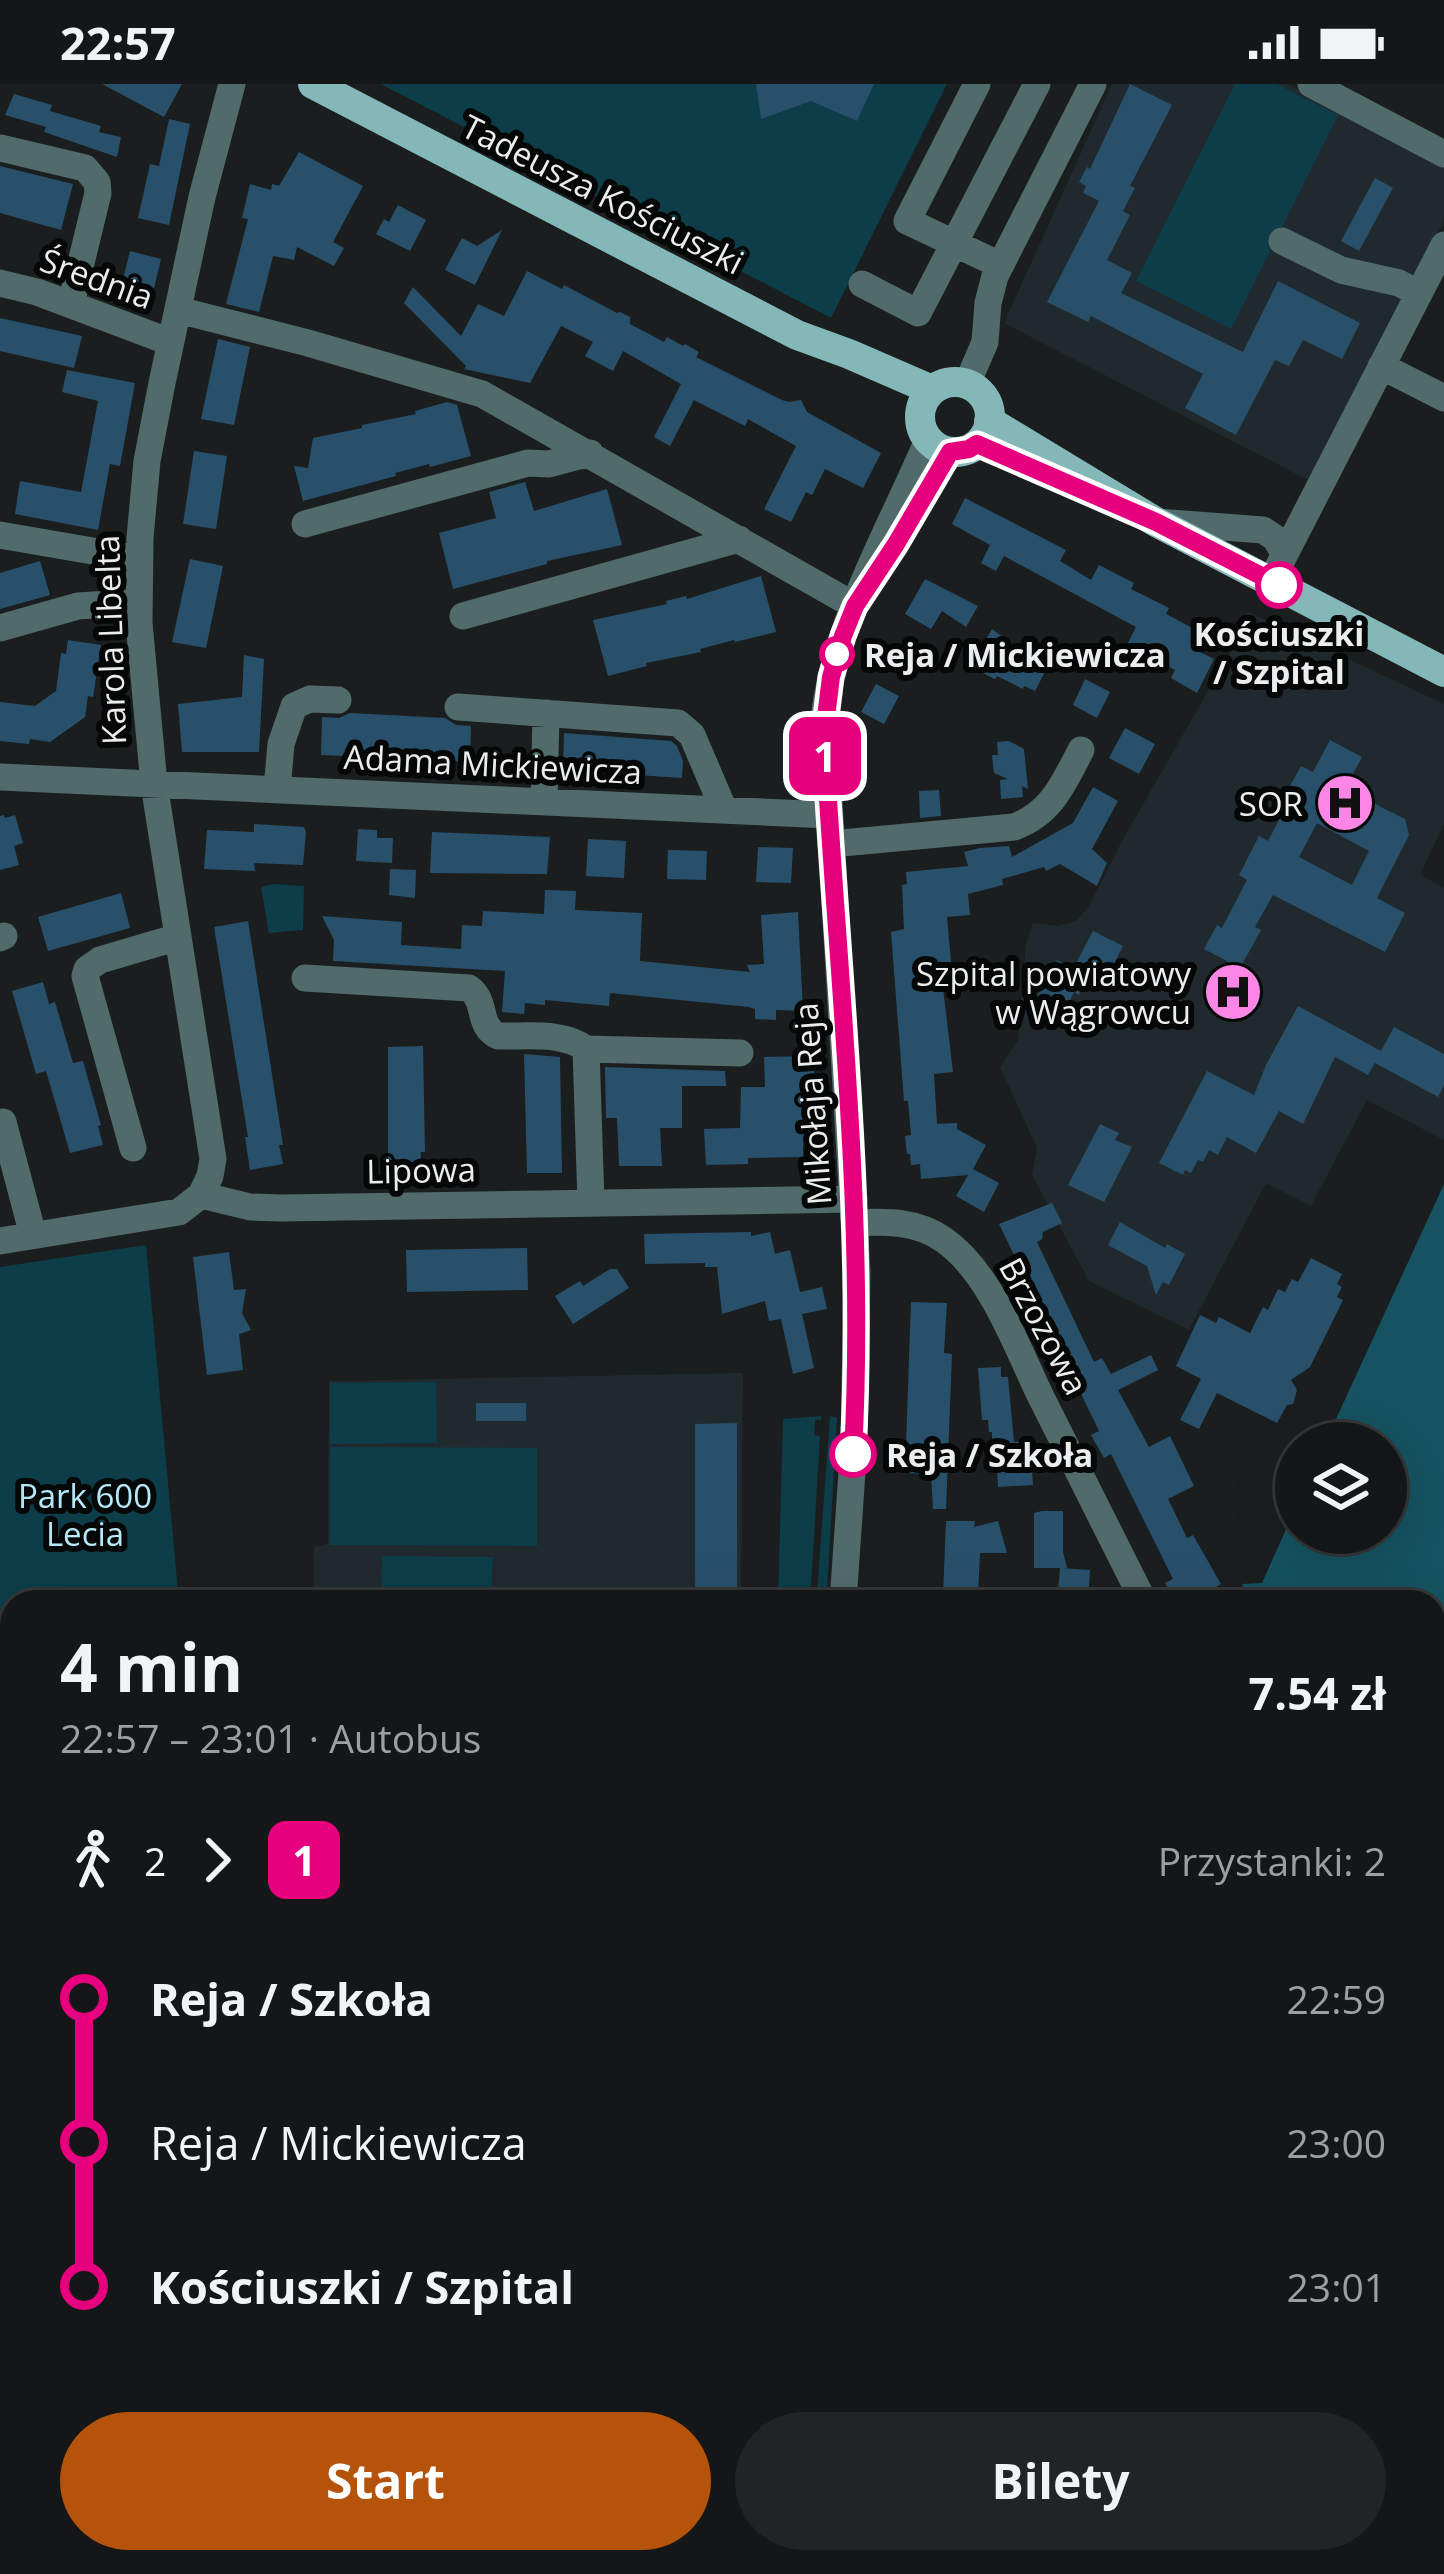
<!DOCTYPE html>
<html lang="pl">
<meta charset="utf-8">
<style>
body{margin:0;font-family:"Open Sans",sans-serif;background:#212324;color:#f1f3f6;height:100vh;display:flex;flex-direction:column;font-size:45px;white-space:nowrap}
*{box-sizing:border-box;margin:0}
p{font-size:39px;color:#9d9fa1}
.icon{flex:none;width:66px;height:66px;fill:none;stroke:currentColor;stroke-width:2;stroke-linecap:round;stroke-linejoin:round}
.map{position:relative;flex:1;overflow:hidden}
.panel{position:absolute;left:0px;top:1506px;width:1446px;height:984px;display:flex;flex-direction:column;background:#141617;border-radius:36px 36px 0 0;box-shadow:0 12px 48px #0002,0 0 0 3px #333536}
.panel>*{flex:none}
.badge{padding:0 24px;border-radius:18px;font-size:42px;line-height:78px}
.buttons{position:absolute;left:1275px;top:1338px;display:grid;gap:24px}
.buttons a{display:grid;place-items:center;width:132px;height:132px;border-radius:50%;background:#141617;box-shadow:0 12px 48px #0002,0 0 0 3px #333536;font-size:60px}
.map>.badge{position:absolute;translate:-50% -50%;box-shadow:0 0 0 6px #fff}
.legs{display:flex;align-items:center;gap:18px;height:132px;padding:0 60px;font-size:39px}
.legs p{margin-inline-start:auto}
.headline{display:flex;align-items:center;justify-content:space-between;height:204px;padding:0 60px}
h1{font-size:66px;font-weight:700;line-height:90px}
.cta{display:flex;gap:24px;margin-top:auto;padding:24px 60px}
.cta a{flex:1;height:138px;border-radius:72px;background:#b45309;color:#fff;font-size:48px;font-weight:700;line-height:138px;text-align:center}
.cta a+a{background:#212324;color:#f1f3f6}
ul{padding:0 60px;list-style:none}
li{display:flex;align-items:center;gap:42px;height:144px;font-size:45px}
li i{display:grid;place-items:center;width:18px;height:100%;margin:0 15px;background:currentColor}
li i::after{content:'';width:30px;height:30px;margin:-15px;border:9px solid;border-radius:50%;background:#141617}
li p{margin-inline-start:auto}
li:first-child i{background:linear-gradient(#0000 50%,currentColor 0)}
li:last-child i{background:linear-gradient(currentColor 50%,#0000 0)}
.status{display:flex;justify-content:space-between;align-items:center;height:84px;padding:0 60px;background:#141617;direction:ltr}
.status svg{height:33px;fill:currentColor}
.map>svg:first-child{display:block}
.built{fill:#202a2e}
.green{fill:#0c3d49}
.forest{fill:#165261}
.building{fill:#29506b;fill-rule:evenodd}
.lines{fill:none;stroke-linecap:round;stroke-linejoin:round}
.minor{stroke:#516a6a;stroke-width:27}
.major{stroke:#84b8b8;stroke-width:30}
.line-1-casing{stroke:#fff;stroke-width:27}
.line-1{stroke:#e6007e;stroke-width:18}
.stop-1-dot{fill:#fff;stroke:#e6007e;stroke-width:6}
.labels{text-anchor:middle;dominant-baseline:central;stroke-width:12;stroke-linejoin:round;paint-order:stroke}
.street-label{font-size:33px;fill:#ebeeef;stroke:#060808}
.stop-label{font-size:33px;font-weight:bold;fill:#ebeeef;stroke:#060808;text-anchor:start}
.poi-label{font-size:33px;fill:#ebeeef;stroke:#060808;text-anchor:end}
.park-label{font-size:33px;fill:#b5e8f8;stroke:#060808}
</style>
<div class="status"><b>22:57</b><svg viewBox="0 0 49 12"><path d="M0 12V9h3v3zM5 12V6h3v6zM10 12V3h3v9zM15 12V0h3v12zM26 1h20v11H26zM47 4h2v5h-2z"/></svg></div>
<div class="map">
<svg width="1444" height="2490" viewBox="0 0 1444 2490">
<rect width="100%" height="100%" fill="#1a1e1f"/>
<path class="built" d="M1112,0H1288L1444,78V137L1310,397L1004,239Z
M1248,528L1444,620V740L1420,790L1444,804V1056L1367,1016L1311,1122L1266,1099L1189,1246L1089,1197L1032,1091L1037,1064L1000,983L1018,956L1026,860L1033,839L1058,842L1076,837L1089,822L1123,755L1229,571Z
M743,1289L741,1518H313L314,1463L328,1460L329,1297Z"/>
<path class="green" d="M381,0H947L831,234Z
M1235,0H1277L1338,31L1231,245L1136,197Z
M273,800L304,802L303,846L269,849L261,803Z
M146,1161L179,1518H12V1738L0,1744V1183Z
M436,1298L437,1359L330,1360V1299Z
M821,1332V1336H815L814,1351L820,1352L810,1518H778L783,1335Z
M830,1332L837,1334L827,1508H817Z
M330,1363L537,1364V1462L330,1461Z
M382,1472L493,1473L491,1518H381Z
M2,2472L12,2474V2478H159V2490H0Z
M416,2478H479V2490H415Z
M664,2478H718V2483L740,2490L717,2486L715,2490H654Z"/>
<path class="forest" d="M1444,1100V2490H1243L1246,2478H1434V1518H1251L1242,1500L1262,1499L1296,1423V1449H1386V1359H1325Z"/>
<path class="building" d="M102,0H182L164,33Z
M756,0H874L857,37L811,17L761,35Z
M1130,0L1172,21L1130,102L1135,104L1123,127L1130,131L1107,176L1132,189L1121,209L1243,268L1278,197L1360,239L1342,275L1303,256L1289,282L1275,276L1236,351L1185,324L1203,290L1091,232L1088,238L1047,218L1099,117L1083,109L1086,102L1079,98L1087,83L1090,85Z
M14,10L52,21L50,27L101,42L99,48L121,53L117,73L44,48L46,43L5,31Z
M169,35L190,40L169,141L138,134L150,80L159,82Z
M299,68L363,102L333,158L344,164L334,182L297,163L294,176L273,172L259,228L226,220L248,135L242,134L250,100L271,106L272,100L279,102Z
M0,82L73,100L61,146L0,129Z
M1375,94L1393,104L1359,167L1341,157Z
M398,121L426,136L410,167L376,150L384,135L389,138Z
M502,146L475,201L445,186L462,154L477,162Z
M130,167L161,175L148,229L117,219Z
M527,187L562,205L564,201L617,229L620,228L630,233V240L664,258L667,253L683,262L685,260L699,268L696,273L782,316L789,318L801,316L807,328L881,369L863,404L825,385L812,411L806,408L791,438L764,425L796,362L748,335L745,342L694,316L670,362L654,353L681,300L623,267L613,287L585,272L593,258L561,242L530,299L464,285L466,282L404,219L413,203L461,252L478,220L504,232Z
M0,234L82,252L74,284L0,267Z
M218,255L250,263L234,341L201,335Z
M67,286L135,299L120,382L110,380L98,446L15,430L20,397L81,408L98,317L62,308Z
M447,318L457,321L471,372L430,383L429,380L395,389L396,392L303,417L294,382L308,384L313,354L362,344V341L416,330L415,327Z
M194,367L227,372L216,445L183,440Z
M525,398L534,427L607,405L622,461L547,477V480L453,505L439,449L496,434L489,408Z
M965,414L1066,466L1060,477L1091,496L1099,481L1134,499L1131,505L1169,524L1166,530L1200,548L1192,564L1214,575L1197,609L1171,594L1175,586L1127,561L1136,543L1004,472L996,487L981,479L990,461L952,440Z
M190,475L223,482L206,564L172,558Z
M40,477L50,511L0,525V489Z
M761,492L776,548L735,558L734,556L700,565L701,568L646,579L647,582L608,592L593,536L667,520L666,517L686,512L687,515Z
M925,495L978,522L966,543L942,527L931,545L905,530Z
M992,545L1010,558L1008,560L1049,580L1035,607L1024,602L1023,605L997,592L995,595L970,583Z
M68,556L101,561L93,613L88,612L85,633L50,658L30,655L29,660L0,657V618L35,622L56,607L61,569L66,570Z
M244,571L264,575L259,668H182L178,620L242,613Z
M1085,595L1110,608L1097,634L1073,621Z
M876,600L899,612L884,640L861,628Z
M350,629L445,634L456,641L471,642L470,678L321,671L322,633L339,634Z
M1125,644L1155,660L1139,690L1109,674Z
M564,649L671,657L677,662L683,677L682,694L563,686Z
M1330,656L1362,673L1345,705L1405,735L1409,751L1377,814L1405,829L1385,868L1273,811L1255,843L1261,846L1240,884L1204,865L1217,841L1222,844L1247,796L1239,791L1259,752L1268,757L1293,709L1288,706L1301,682L1313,688ZM1317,739L1369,767L1352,801L1299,773Z
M1009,657L1024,665L1028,705L1022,702L1023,713L1001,715L1000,696L1008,695L994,689L992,671H998L997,658Z
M1093,703L1118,717L1092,765L1107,779L1097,802L1060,780L1046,787L1044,783L1002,795L1003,801L968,810L970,831L947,833L951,878L940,879L953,988L934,990L937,1040L957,1039V1045L986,1061L973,1085L999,1099L984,1128L956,1112L968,1091L921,1095L920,1080L911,1081L910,1070H907L905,1052L911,1051L908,1017H904L891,848L904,845L902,801L907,800L906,788L968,782L964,768L980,764L1009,762L1012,773L1073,739Z
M939,706L941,732L920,734L919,707Z
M4,731L5,734L15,731L23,759L14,762L19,781L0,786V732Z
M254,740L304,743L306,748L303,781L254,779L255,787L204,785L207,746L254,748Z
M358,745L377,746V754H393L392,779L356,777Z
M432,748L550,753L547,790L430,789Z
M588,755L626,757L624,794L586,792Z
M758,763L793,764L791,799L756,798Z
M668,766L707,767L706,796L667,795Z
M390,785L416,786L415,814L389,811Z
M545,806L576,807L575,826L642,829L640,877L750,888L747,881L764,880L761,831L798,828L803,927L776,926V936L755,935V925L749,923L610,909L609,922L545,916V921L525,919L524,930L502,928L505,887L333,877L334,856L322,832L402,838L401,861L461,865L462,841L482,842L483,827L544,830Z
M121,809L130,844L48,867L38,833Z
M248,837L283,1061H279L283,1080L250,1086L245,1053H248L214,843Z
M1093,847L1123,862L1100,906L1085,898L1079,911L1074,908L1064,927L1037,913L1057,876L1073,885Z
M43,898L49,920L55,918L73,979L83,977L101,1041L98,1042L103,1061L70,1069L46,987L36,990L12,907Z
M1298,922L1381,967L1394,943L1444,970V1001L1438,1013L1375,979L1368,991L1335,973L1303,1040L1279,1027L1256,1069L1227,1053L1218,1071L1209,1066L1203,1078L1198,1076L1191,1089L1185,1086L1183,1091L1159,1079L1207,987L1254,1011L1266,981Z
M423,962L425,1068H421L420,1087L388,1088V963Z
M524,970L560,973L562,1089H527Z
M814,972V1062L803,1061V1073L748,1074V1080L706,1081L704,1045L740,1044L741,1003H765L764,973Z
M605,983L725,987L726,1002H682V1044H660L662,1082H619L617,1034H606Z
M1100,1040L1119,1049L1115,1056L1132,1063L1104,1118L1068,1101Z
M1052,1119L1062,1139L1043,1148L1042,1155L1037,1158L1094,1278L1102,1274L1111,1290L1151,1271L1158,1286L1118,1306L1149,1363L1170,1352L1194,1402L1168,1415L1187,1454L1193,1451L1221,1500L1189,1518H1176L1165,1499L1173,1495L1111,1370L1104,1374L1091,1351L1099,1347L999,1140Z
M1120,1138L1165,1164L1167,1160L1185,1170L1169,1201L1163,1198L1156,1211L1147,1182L1108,1161Z
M751,1148V1152L770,1148L775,1170L790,1166L800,1208L822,1203L827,1225L802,1230L814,1284L793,1290L781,1235L769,1237L765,1217L722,1230L717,1183H705V1179L645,1180L644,1150Z
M527,1164L528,1206L407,1208L406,1166Z
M229,1168L234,1206L246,1205L242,1229L251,1246L239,1250L243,1286L207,1291L193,1173Z
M1311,1174L1342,1190L1337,1200L1342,1203L1337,1213L1343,1216L1310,1283L1291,1296L1297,1306L1293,1320L1287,1321L1277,1339L1217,1309L1199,1345L1180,1336L1201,1295L1176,1282L1200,1231L1216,1239L1219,1233L1250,1249L1263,1223L1268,1226L1278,1205L1285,1208L1292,1195L1298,1198Z
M610,1185H617L629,1204L573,1240L555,1212L580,1197L583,1202Z
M911,1218L947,1219L944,1269L952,1270L946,1425H933L931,1390L905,1389Z
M1001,1283V1293H1008L1014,1358L1030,1357L1033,1401L998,1403L997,1385H992V1348H989L988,1336H982L978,1284Z
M476,1319H526V1337H476Z
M737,1339V1518H695V1340Z
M1042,1427H1063V1468L1067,1484H1034V1429Z
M946,1437H975L974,1443L998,1437L1007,1469H980L978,1512H943Z
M1060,1484L1090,1486L1088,1518H1057Z"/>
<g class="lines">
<path class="minor" d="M977,0L907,137L1000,181
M1311,0L1444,70
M0,64L85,84L97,98L98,109L71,220
M1282,157L1341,186L1399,199L1419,210
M0,199L37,208L170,258
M862,200L918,229L1037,0
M178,226L308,259L482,310L855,522
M1381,282L1444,314
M967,300L985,258L988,219L995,192L1093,0
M914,427L950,368
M1157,438L1263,446L1275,454L1284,469
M305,440L528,379L549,380L590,369
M0,451L139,475
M1271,497L1444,161
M463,532L739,455
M0,544L78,522L139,518
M458,623L678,639L692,651L724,726
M0,693L829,731
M277,706L281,660L294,622L310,615L338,616
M544,718L546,629
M831,760L1014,743C1052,729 1063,700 1081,666
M0,854L4,852
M305,894L469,904C488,918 476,941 498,952C526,953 563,947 586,965L591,1119
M586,965L740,969
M3,1038L33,1151
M133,1064L85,892L87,885L100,876L178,853
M201,1111L250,1123L281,1124L854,1115
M855,1139C885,1137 918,1137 944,1156C990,1188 1016,1261 1040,1311C1075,1380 1109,1449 1144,1518
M0,1157L179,1128L201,1111L210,1092L213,1075L154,700L139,539L140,454L147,377L162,299L202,113L232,0
M843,1518L854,1359L857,1188L824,634C836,535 890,446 928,356
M0,1756L12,1749
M0,2324H12
M914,2478L916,2490
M188,2490V2478
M591,2490L604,2478
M1009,2490L1011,2478
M1144,2490L1148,2478"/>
<path class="major" d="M313,0L797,251L849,270L932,306
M920 333a35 35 0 1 1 70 0a35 35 0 1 1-70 0Z
M989,337L1156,438L1444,588"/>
</g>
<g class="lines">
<g class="line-1-casing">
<path id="line-1" d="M853,1370C866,1129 837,889 824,649L831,593L843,552L855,522L896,460L950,368L969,365L977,360L1156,438L1279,501"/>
</g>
<use href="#line-1" class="line-1"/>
</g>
<defs>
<g id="hospital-disc" transform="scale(3)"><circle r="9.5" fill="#fb86e5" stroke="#060808"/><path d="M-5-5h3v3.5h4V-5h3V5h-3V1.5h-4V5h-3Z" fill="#111"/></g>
</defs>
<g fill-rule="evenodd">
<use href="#hospital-disc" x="1345" y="719"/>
<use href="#hospital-disc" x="1233" y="908"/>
</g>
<g class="stop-1-dot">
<circle cx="1279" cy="501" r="21"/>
<circle cx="837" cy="570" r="15"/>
<circle cx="853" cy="1370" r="21"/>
</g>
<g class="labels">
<g class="street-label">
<text transform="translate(603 110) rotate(27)">Tadeusza Kościuszki</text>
<text transform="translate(97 194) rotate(20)">Średnia</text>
<text transform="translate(110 556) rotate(-92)">Karola Libelta</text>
<text transform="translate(493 680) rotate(3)">Adama Mickiewicza</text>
<text transform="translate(812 1020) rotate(-94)">Mikołaja Reja</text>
<text transform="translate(421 1086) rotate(-1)">Lipowa</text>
<text transform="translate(1044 1242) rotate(62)">Brzozowa</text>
</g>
<g class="stop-label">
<text x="1279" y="549" text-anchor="middle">Kościuszki<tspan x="1279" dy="38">/ Szpital</tspan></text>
<text x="864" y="570">Reja / Mickiewicza</text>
<text x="886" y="1370">Reja / Szkoła</text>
</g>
<g class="poi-label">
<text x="1303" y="719">SOR</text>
<text x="1191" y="889">Szpital powiatowy<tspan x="1191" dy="38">w Wągrowcu</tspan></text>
</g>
<g class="park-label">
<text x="85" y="1411">Park 600<tspan x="85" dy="38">Lecia</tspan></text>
</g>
</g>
</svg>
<div class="buttons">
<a><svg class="icon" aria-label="layers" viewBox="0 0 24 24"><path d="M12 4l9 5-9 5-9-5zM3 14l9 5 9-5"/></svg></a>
</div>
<b class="badge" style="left:825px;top:672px;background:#e6007e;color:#fff">1</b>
<section class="panel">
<div class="headline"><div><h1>4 min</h1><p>22:57 – 23:01 · Autobus</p></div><b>7.54 zł</b></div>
<div class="legs"><svg class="icon" aria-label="walk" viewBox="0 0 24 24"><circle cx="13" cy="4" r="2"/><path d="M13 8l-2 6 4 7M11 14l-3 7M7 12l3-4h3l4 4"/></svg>2<svg class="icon" aria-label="forward" viewBox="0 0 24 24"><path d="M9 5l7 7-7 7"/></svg><b class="badge" style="background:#e6007e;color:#fff">1</b><p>Przystanki: 2</p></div>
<ul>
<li><i style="color:#e6007e"></i><b>Reja / Szkoła</b><p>22:59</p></li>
<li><i style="color:#e6007e"></i><span>Reja / Mickiewicza</span><p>23:00</p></li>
<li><i style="color:#e6007e"></i><b>Kościuszki / Szpital</b><p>23:01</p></li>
</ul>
<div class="cta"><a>Start</a><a>Bilety</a></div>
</section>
</div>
